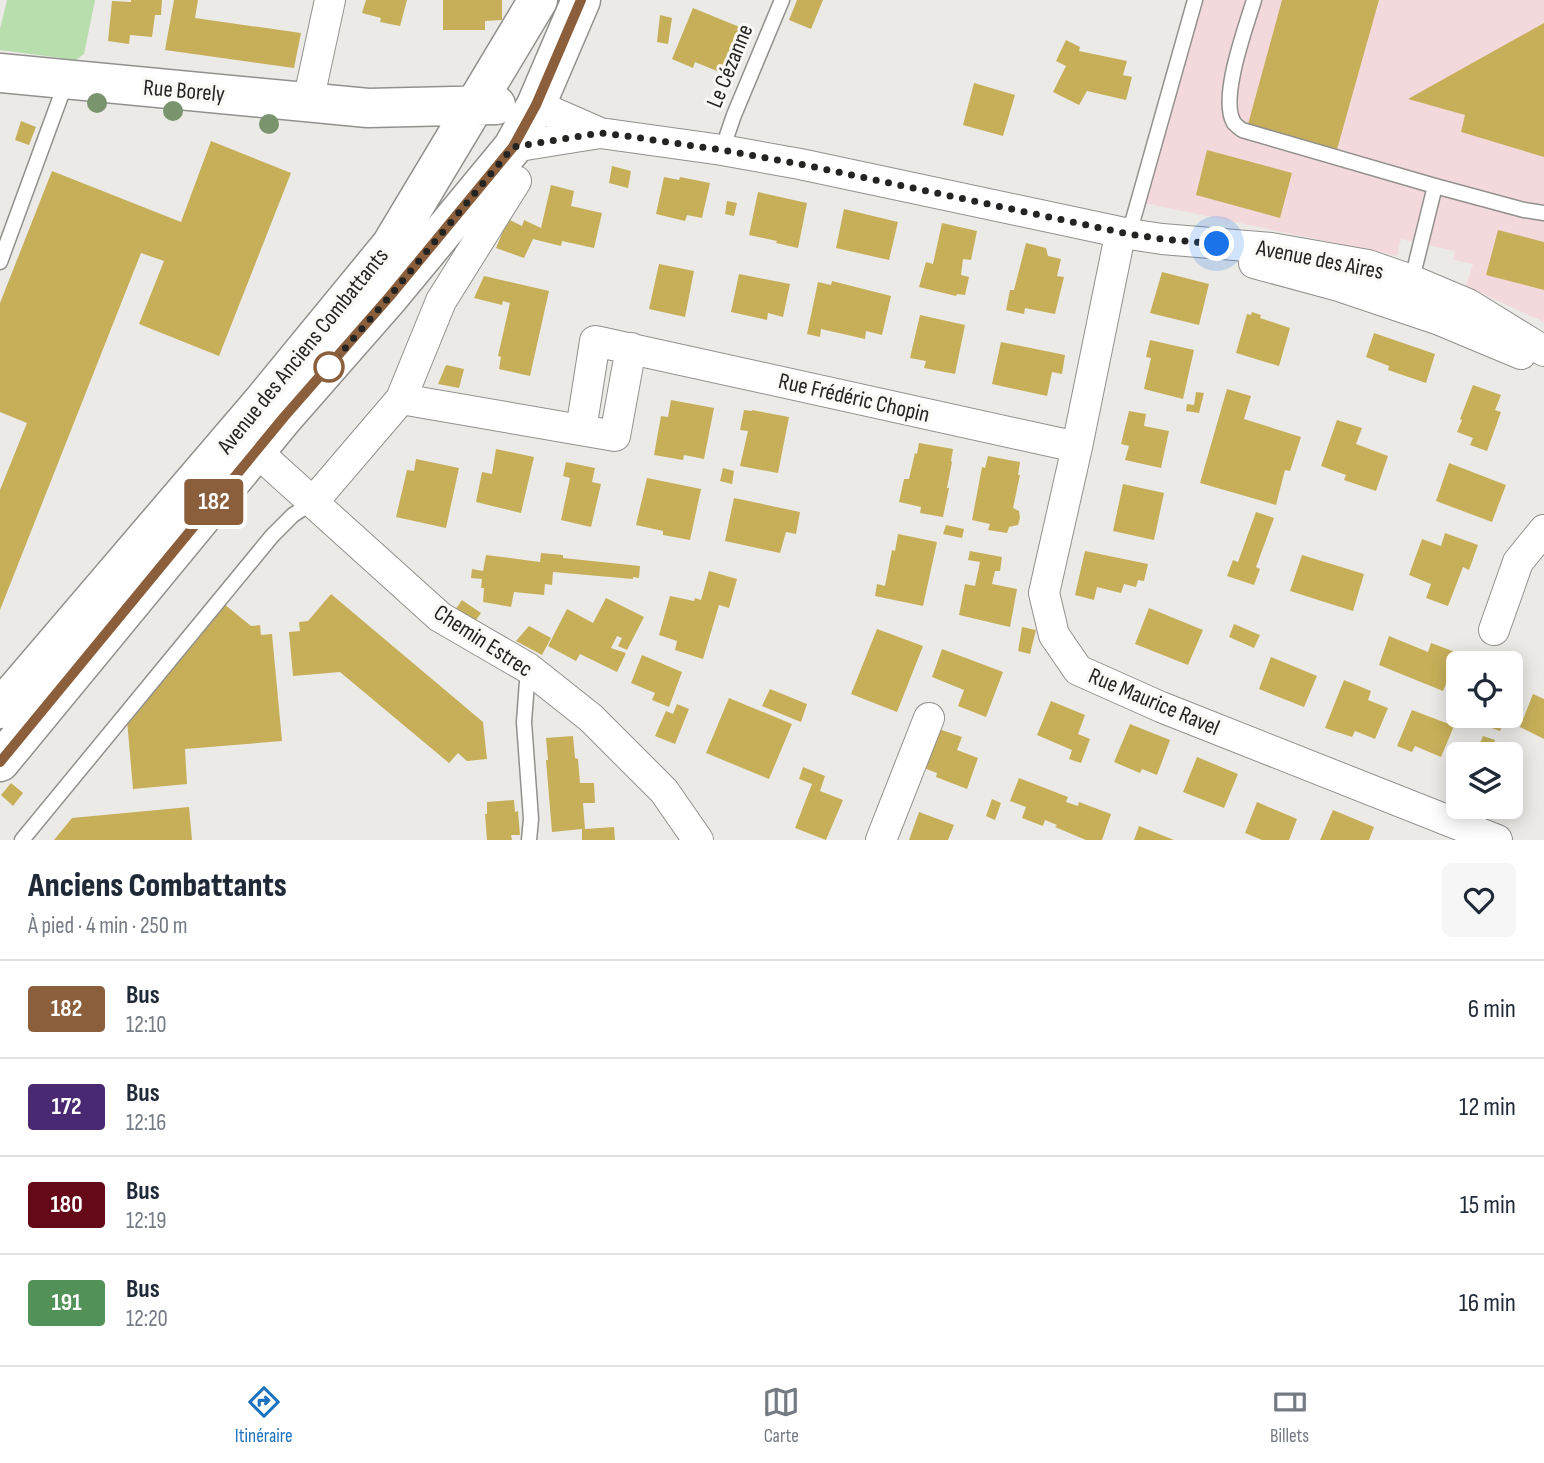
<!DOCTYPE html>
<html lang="fr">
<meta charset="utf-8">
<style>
body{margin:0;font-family:"Sofia Sans Condensed",sans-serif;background:#f6f6f7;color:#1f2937;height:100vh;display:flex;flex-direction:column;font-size:26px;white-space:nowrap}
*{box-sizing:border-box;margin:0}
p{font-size:23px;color:#747a83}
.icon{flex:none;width:38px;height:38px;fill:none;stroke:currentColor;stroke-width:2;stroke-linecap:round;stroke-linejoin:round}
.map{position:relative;height:840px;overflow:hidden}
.sheet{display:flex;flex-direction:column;background:#fff;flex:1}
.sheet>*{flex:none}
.badge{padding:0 14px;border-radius:5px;font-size:24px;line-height:46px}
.buttons{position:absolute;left:1446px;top:651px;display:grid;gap:14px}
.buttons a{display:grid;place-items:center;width:77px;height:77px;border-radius:10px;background:#fff;box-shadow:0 4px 18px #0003;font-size:35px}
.you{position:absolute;width:35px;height:35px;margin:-18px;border:5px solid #fff;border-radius:50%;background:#1a73e8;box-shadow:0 0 0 10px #1a73e833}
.map>.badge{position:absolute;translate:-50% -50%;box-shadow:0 0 0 4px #fff}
.round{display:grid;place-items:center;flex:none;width:74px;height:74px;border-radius:10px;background:#f6f6f7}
.head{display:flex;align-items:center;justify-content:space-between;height:119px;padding:0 28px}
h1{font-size:33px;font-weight:800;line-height:52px}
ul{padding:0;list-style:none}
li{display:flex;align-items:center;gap:21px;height:98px;padding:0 28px;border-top:2px solid #e0e1e3}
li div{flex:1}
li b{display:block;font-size:26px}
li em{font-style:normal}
li .badge{min-width:77px;font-weight:700;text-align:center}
.tab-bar{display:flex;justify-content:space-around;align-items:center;height:98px;border-top:2px solid #e0e1e3;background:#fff;font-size:19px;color:#747a83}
.tab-bar a{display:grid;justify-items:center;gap:4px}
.tab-bar .on{color:#1d72c0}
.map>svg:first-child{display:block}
.education{fill:#f4d9dc}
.green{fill:#b7deac}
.building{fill:#c7af59}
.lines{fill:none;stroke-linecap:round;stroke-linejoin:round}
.service-casing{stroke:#91908d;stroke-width:17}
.minor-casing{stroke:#91908d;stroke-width:32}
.secondary-casing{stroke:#91908d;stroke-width:41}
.service{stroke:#fff;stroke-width:14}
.minor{stroke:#fff;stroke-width:30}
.secondary{stroke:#fff;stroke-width:38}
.tree{fill:#7a956e}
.line-casing{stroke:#fff;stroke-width:16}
.line{stroke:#8b5e3c;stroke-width:10}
.walk{stroke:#242422;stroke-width:7;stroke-dasharray:0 12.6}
.stop-dot{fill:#fff;stroke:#8b5e3c;stroke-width:3.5}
.labels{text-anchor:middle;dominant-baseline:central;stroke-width:6;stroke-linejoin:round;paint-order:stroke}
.street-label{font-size:23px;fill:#242422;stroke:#f9f8f4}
</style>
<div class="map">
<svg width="1544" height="840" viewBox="0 0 1544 840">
<rect width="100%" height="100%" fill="#ebeae7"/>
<path class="education" d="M1199,0H1544V322L1466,286L1473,264L1453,260L1455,251L1401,239L1397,256L1144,203Z"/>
<path class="green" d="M7,0H95L84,54L76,60L0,50V29Z"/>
<path class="building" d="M131,0H162L161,15H155L152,37L130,35L129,44L108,41L112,1L131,2Z
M174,0H198L195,18L301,33L294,68L165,50Z
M366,0H407L400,26L380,22L381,18L362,13Z
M443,0H502V20L485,21V30H443Z
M797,0H823L811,29L789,20Z
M1282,0H1379L1336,153L1247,128Z
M693,8L742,28L724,74L695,62L693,68L672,59Z
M660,15L672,18L668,44L657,42Z
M1544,23V157L1461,132L1465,115L1408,99Z
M1066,40L1080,47L1079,51L1127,61L1123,75L1132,77L1126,100L1087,91L1079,105L1053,92L1066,66L1056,61Z
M974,83L1015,95L1003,136L963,125Z
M21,121L36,127L29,145L15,140Z
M211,141L291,173L219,356L139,324L164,261L141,253L0,610V490L27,423L0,412V303L52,171L181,222Z
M1207,150L1292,173L1280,218L1196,195Z
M612,166L631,171L628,188L609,183Z
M664,177L679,180L680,177L710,183L702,218L687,215L685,221L656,214Z
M551,185L574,191L571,206L602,213L594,248L562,241L561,246L533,239L524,258L496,248L508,219L522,226L524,220L541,228Z
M758,192L807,203L798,248L776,243L777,241L749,235Z
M727,201L737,203L734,216L725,214Z
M844,209L898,222L889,260L836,248Z
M942,223L977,231L971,260L963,259L961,275L969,277L965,295L957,294L956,296L919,287L926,262L933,264Z
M1498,230L1544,242V290L1486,275Z
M1026,243L1046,248L1048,256L1061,259L1057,276L1064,277L1055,314L1025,308L1024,314L1006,310L1010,290H1014Z
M659,264L694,271L685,317L649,309Z
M1162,272L1209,284L1199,325L1150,313Z
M739,274L790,284L783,317L768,313L767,320L731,312Z
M484,276L549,291L530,376L499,369L501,357L498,356L510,303L503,301L502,305L474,298Z
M832,281L891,296L882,335L866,331L865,339L821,329L820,337L807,334L818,282L831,285Z
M1252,312L1261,315L1260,318L1290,328L1279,366L1236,353L1247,314L1251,315Z
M920,315L965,325L955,374L924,368L926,361L910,358Z
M1374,333L1435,354L1426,383L1388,370L1389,366L1366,357Z
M1150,340L1194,350L1183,399L1144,389L1151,358L1146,357Z
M1001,342L1065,355L1062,374L1052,372L1047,396L992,384Z
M446,365L464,369L459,388L438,384Z
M1473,385L1501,395L1495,410L1501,412L1487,451L1470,445L1473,438L1457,432L1462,420L1460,419Z
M1227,389L1251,396L1244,419L1301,437L1290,471L1285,470L1276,505L1200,483Z
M1196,392L1204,393L1199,413L1186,411L1187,404L1194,405Z
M671,400L714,408L704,459L684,455L683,460L654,455L661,416L668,417Z
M744,410L752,411V410L789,417L778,473L740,466L748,431L740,430Z
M1129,411L1146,414L1144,426L1169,431L1161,468L1125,460L1129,446L1121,444Z
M1337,420L1362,428L1356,444L1388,456L1376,491L1344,480L1346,475L1321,466Z
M919,443L953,449L951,461L952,462L947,488H949L943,517L920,513L921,507L899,502L904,479H909L915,453L917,454Z
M496,449L534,457L521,513L476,502L482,472L492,474Z
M988,456L1020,462L1018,475H1020L1013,508L1019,511L1020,518L1018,525L1009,527L1007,533L988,530L990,524L972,520L982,467L985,468Z
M416,459L459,468L446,528L396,517L407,470L414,471Z
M566,462L595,468L592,482L601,484L591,527L561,520L570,478L563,476Z
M1449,463L1506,485L1492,522L1436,501Z
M723,468L734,471L732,484L720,481Z
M647,478L701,489L690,540L663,535V531L636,525Z
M1123,484L1164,493L1154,540L1113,531Z
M734,498L800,512L796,534L786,532L780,553L725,541Z
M1256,512L1274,518L1256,567L1260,569L1254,585L1227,576L1233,560L1238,562Z
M946,525L964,529L962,538L943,534Z
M1445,533L1478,545L1469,570L1463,567L1448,606L1426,598L1431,584L1409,575L1422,539L1441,546Z
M898,534L937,542L923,606L875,596L877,584L885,586L892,550L895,551Z
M970,551L1002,557L1000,571H995L992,584L1017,589L1010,627L959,615L965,584L975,586L980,562L968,560Z
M1085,551L1148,564L1144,581L1138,580L1136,587L1124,584L1121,593L1097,587L1094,600L1075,595Z
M541,553L563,555V558L640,566L639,578L633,577V579L553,572L552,585L545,584L544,595L514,592L511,607L483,602L484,588H481L482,579L471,578L472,569L483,571L486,555L540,562Z
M1302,555L1364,574L1353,611L1290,591Z
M709,571L737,579L729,608L719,605L703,659L675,650L677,641L659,635L670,596L694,601L695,598L701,600Z
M331,594L483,722L487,759L467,761L458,753L449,763L340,672L293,676L289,632L300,631L299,622L308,621Z
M606,598L644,617L627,650L618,646L622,638L617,636L611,648L626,653L617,672L580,654L576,661L548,646L567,609L593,623Z
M462,600L481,613L474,623L455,610Z
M224,604L251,626L260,625L261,635L272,634L282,741L185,749L187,784L133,789L127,720Z
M1149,608L1203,630L1188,665L1135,644Z
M1234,624L1260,635L1254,648L1229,637Z
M529,626L551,638L542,655L516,641Z
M1022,627L1036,630L1030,654L1018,651Z
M877,629L923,646L897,712L851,694Z
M1389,636L1428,652L1431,643L1458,653L1459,655L1443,691L1379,665Z
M942,649L1003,672L986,717L958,706L964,690L932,677Z
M642,655L682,672L669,707L652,700L655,693L631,683Z
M1271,657L1317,676L1304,707L1259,689Z
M1344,680L1371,691L1368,700L1388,708L1375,739L1355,731L1352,737L1325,728Z
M770,689L807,704L801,722L762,706Z
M1533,694L1544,699V739L1520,727Z
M729,698L792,724L769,779L706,753Z
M1051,701L1085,715L1078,734L1090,739L1081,763L1069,759L1072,750L1037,735Z
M677,704L689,709L675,744L655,736L666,711L673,714Z
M1412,710L1454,726L1441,757L1415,746L1412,752L1397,746Z
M1487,716H1506L1500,731L1483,725Z
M1130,724L1170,740L1157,775L1142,769L1140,773L1114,762Z
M936,728L962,737L957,750L978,758L967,789L936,777L937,773L916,765Z
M573,736L575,758L578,759L580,783H594L595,803H583L585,829L614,827L615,840H582V829L552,832L546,760H548L546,738Z
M1483,736L1495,740L1491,750L1502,754H1476Z
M1507,745L1522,752L1510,780V754H1502Z
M1197,757L1238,774L1224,808L1183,792Z
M803,767L825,776L820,791L843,800L826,840L795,828L812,784L799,779Z
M1019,778L1068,797L1066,802L1078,806L1079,802L1111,814L1102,840H1086L1055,827L1057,825L1045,820L1043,826L1022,818L1026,807L1010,801Z
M11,783L23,793L13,806L1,795Z
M992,799L1001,803L995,820L986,816Z
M514,800L515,812L518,811L520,835H511L512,840H487L485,814H487V802Z
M1257,802L1297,819L1289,840H1262L1245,833Z
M189,807L192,840H54L72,818Z
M1333,810L1374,827L1369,840H1320Z
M919,812L954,825L948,840H909Z
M1139,826L1174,840H1134Z"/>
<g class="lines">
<g class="service-casing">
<path id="service" d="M1254,0C1246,27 1219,99 1234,123C1234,123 1241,130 1242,130L1435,186L1524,210L1544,213
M722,150L734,115L782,0
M1129,234L1195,0
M0,262L66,82
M1411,283L1435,186
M528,668L524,722L531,819L529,840
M22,840L272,536L293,515L313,502"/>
</g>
<g class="minor-casing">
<path id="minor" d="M308,102L330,0
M536,105L600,133L722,150L800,164L1129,234L1162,239L1271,248L1368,265L1411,280L1468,304L1544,351
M513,147L600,133
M1122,233L1118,245L1077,447L1044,593L1054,635L1078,670L1161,707L1497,840
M1254,263L1339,286L1437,319L1521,354
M401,399L441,301L516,181
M581,430L595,341L1077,447
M256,451L440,617L528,668L591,718L664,791L698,840
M313,502L401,399L615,436L631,348
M1494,630L1518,562L1544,530
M881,840L929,718"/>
</g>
<g class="secondary-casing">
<path id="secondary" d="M0,73L368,108L496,105
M0,709L263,401L391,245L538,0
M0,762L284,417L390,296L513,147L536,105L581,0"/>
</g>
<use href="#service" class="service"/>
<use href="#minor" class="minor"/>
<use href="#secondary" class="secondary"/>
</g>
<g class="tree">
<circle cx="97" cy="103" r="10"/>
<circle cx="173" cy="111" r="10"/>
<circle cx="269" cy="124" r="10"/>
</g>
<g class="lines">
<g class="line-casing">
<path id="line" d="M0,762L284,417L390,296L513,147L536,105L581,0"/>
</g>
<use href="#line" class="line"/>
<path class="walk" d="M329,367L390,296L513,147L600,133L626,136L722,150L800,164L1129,234L1162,239L1217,244"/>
</g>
<circle class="stop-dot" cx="329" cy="367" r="14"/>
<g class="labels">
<g class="street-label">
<text transform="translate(730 66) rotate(-68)">Le Cézanne</text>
<text transform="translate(184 91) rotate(5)">Rue Borely</text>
<text transform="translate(1320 260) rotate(11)">Avenue des Aires</text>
<text transform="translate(303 351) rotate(-51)">Avenue des Anciens Combattants</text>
<text transform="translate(854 398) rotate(13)">Rue Frédéric Chopin</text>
<text transform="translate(483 641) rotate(33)">Chemin Estrec</text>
<text transform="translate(1154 702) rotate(23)">Rue Maurice Ravel</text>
</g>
</g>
</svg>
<div class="buttons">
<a><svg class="icon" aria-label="locate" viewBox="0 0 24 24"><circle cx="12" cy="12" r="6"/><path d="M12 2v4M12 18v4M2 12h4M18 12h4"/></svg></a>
<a><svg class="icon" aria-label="layers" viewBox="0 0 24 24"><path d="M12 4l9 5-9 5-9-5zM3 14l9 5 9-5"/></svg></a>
</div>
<div class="you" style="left:1217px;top:244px"></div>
<b class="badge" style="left:214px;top:502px;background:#8b5e3c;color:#fff">182</b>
</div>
<section class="sheet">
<div class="head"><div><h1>Anciens Combattants</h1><p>À pied · 4 min · 250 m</p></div><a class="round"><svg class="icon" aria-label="heart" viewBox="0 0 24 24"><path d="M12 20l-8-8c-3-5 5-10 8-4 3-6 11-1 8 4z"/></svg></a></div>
<ul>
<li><span class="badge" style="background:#8b5e3c;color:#fff">182</span><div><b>Bus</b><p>12:10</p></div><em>6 min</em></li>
<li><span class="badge" style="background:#4a2973;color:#fff">172</span><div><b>Bus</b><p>12:16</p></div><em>12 min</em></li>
<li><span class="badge" style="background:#650918;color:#fff">180</span><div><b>Bus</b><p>12:19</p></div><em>15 min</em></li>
<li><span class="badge" style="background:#529258;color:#fff">191</span><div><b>Bus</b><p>12:20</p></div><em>16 min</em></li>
</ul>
</section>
<nav class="tab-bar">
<a class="on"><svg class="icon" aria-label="directions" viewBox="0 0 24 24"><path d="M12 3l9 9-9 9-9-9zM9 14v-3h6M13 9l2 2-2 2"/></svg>Itinéraire</a>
<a><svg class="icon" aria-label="map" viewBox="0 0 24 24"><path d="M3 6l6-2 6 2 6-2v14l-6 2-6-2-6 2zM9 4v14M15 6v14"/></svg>Carte</a>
<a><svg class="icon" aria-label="tickets" viewBox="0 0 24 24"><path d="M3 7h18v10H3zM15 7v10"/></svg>Billets</a>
</nav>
